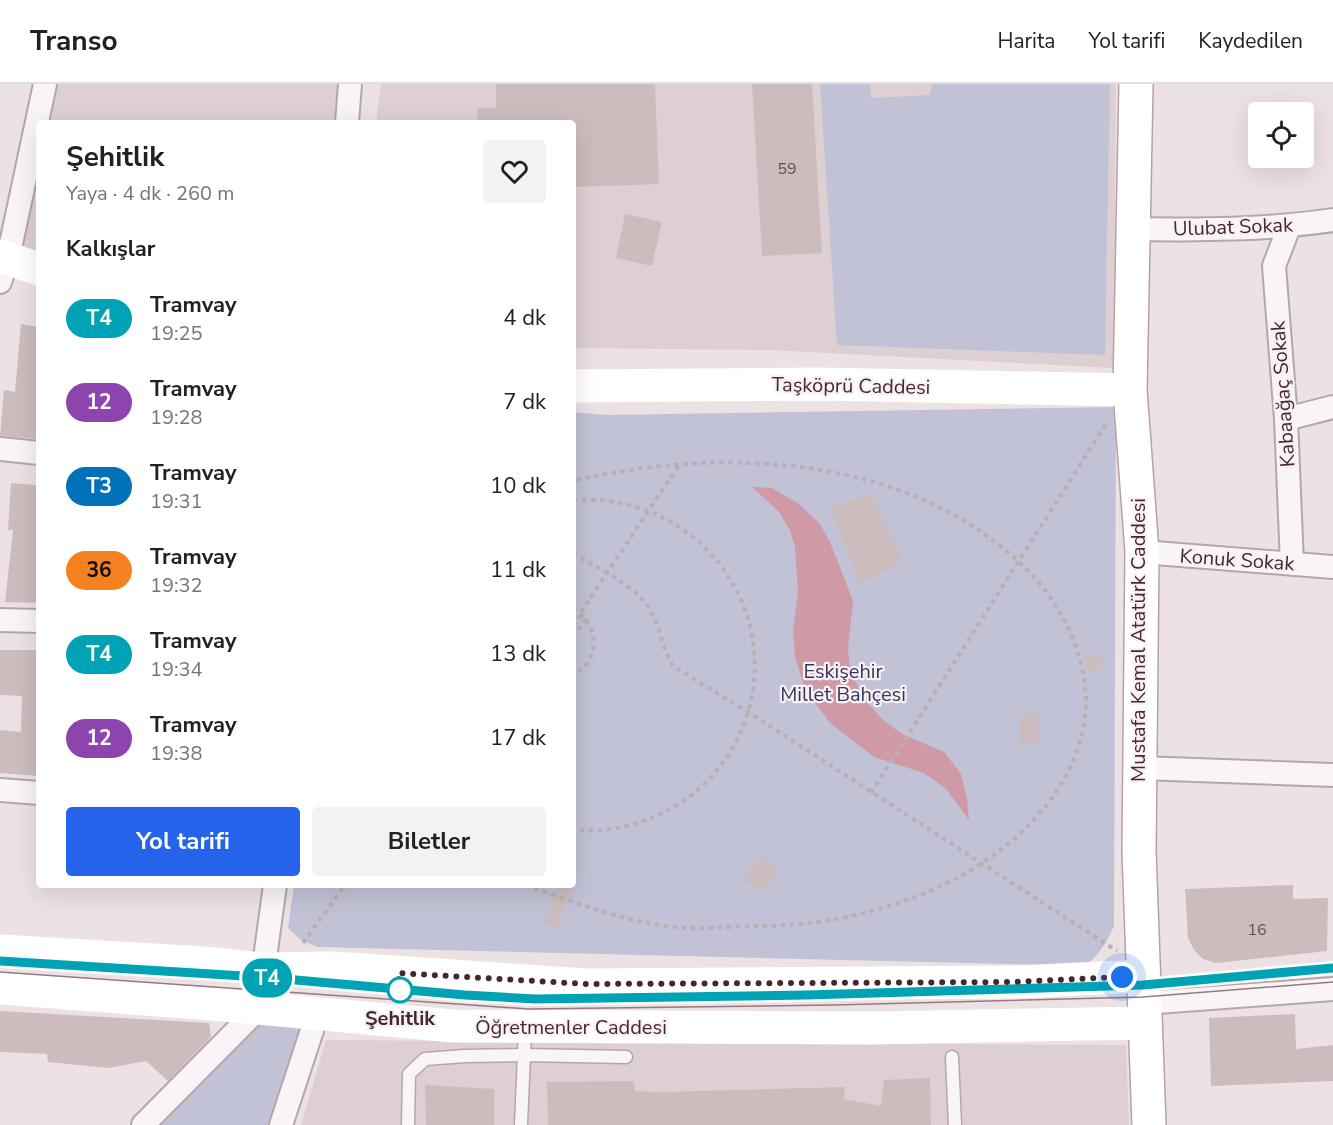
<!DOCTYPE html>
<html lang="tr">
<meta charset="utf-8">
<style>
body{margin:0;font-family:"Nunito Sans",sans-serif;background:#f2f2f2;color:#202124;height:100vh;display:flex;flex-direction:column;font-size:22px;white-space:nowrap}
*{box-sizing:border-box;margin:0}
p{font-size:20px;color:#757577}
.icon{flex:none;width:33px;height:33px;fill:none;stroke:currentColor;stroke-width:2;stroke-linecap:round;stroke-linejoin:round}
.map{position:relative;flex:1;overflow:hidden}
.sheet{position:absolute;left:36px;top:36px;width:540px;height:768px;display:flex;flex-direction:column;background:#fff;border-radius:6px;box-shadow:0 6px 24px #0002}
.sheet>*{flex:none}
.badge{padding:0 12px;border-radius:20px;font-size:21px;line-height:39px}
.fabs{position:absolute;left:1248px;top:18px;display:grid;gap:12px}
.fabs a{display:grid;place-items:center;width:66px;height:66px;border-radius:6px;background:#fff;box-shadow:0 6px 24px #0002;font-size:30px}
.you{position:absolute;width:30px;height:30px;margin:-15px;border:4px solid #fff;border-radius:50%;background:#1a73e8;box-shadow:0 0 0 9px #1a73e833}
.map>.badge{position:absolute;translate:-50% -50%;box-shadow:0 0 0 3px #fff}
h2{padding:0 30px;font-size:22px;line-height:54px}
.round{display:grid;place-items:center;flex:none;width:63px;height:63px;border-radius:6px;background:#f2f2f2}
.head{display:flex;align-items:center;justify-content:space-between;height:102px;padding:0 30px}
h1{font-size:28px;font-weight:700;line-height:45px}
.cta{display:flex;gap:12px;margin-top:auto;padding:12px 30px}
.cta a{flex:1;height:69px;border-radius:6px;background:#2563eb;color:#fff;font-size:24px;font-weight:700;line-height:69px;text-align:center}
.cta a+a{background:#f2f2f2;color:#202124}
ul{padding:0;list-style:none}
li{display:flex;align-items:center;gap:18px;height:84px;padding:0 30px}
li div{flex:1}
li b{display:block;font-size:22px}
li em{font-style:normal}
li .badge{min-width:66px;font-weight:700;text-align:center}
header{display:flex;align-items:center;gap:36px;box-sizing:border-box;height:84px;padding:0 30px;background:#fff;border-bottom:2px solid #e0e0e0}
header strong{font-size:28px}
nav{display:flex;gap:33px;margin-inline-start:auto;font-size:21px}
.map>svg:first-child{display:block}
.built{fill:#ded0d2}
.green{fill:#c2c2d6}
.water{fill:#cf9aa6}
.building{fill:#ccbcbe}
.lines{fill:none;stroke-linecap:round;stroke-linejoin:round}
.service-casing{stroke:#b7a6a8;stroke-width:15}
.minor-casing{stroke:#b7a6a8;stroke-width:26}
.primary-casing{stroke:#b9a0a4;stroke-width:36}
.path{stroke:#bcafb1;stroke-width:4;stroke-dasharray:4.5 4.5;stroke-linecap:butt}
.service{stroke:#f9f5f6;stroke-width:12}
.minor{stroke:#f9f5f6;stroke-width:22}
.secondary{stroke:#fff;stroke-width:33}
.primary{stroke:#fff;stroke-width:33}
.tram{stroke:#977a7e;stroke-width:1.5}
.line-casing{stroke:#fff;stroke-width:14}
.line{stroke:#00a3b4;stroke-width:9}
.walk{stroke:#46282c;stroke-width:6;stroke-dasharray:0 10.8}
.stop-dot{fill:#fff;stroke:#00a3b4;stroke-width:3}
.labels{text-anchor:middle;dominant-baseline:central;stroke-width:4.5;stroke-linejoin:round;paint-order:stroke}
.number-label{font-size:16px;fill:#684d50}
.street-label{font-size:20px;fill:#46282c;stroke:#f9f2f3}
.park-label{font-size:20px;fill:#373463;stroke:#f9f2f3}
.stop-label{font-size:20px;font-weight:bold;fill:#46282c;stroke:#f9f2f3}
</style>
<header>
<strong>Transo</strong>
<nav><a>Harita</a><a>Yol tarifi</a><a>Kaydedilen</a></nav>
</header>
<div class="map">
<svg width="1333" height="1041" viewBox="0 0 1333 1041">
<rect width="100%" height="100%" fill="#ece2e3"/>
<path class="built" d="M55,0H342L339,39H46Z
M381,0H1116L1114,284L769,266L573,264V39H376Z
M39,74V176L19,170Z
M326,956L1126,961L1129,1041H301Z"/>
<path class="green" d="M820,0H870L871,14L930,11L932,0H1110L1105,271L837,261Z
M1116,323L1114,842C1107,858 1099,871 1085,882L317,863L301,856L288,844L294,801H573V328L606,331Z
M259,938L302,941L268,1041H160Z"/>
<path class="water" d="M752,403L772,404L799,420L819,439L830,458L853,517L848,565L850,585L863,614L884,637L902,650L944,668L961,690L967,715L969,736L946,705L924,689L874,673L830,639L813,616L803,598L795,573L793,547L798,508L795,463L790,446L779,428Z"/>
<path class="building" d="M496,0H655L659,100L573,103V39H478L477,24H496Z
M752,0H812L822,169L762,172Z
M625,130L662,138L652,182L616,174Z
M21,240L39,243V355L0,352L4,306L15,308Z
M11,399L36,401L39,519L5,518L13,446H8Z
M872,410L903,477L860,500L830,423Z
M0,566H39V692L0,689V646L21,648L22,612L0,611Z
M1101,569L1103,584L1087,587L1084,572Z
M1037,629L1039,657L1019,660V630Z
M761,773L778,786L763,808L744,797Z
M558,801L572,803L558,844L544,839Z
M1293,801V815L1328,814L1327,867L1216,879L1203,875L1194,866L1188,854L1185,805Z
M0,927L209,939L211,953L168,997L146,977L108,984L48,978L47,970L0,968Z
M1295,930L1296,965L1333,961V997L1211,1002L1209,934Z
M930,994L931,1041H548L547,998L634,997L635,1007L662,1008L845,1003L844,1015L881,1022L884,996Z
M425,1001L494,1005V1041H426Z"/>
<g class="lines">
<g class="service-casing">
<path id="service" d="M952,973L955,1041
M408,1041L409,990L425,975L465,972L524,971L525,944
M521,1041L524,971L626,973"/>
</g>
<g class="minor-casing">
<path id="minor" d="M347,39L350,0
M1289,143L1274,182L1286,335L1292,480
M1133,145C1201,146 1266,146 1333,136
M0,198L8,174L45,0
M1286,335L1333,323
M0,365L39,369
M1142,468L1333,483
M0,536L39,537
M1140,684L1333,691
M0,706L39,709
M1144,919L1333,905
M143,1041L258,925L275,801
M281,1041L317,931"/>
</g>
<g class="primary-casing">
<path id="primary" d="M1136,0L1130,306L1142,468L1139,767L1149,1041"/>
</g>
<path class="path" d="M573,416C704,407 796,539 736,658C721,686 698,710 670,725C641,741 606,749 573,746
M573,469C595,483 632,500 647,521C660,539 661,563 673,582L748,628L1117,867
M573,524C599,539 602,576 573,591
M581,528L679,381
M573,542L582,529
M573,553L586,535
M871,709L1106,340
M526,801C579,820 634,842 691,844C703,845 717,843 730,843C754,842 778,842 802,840C891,830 986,795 1044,724C1069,694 1086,655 1086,616C1085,570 1064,526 1033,492C933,386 774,366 637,385C615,389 595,391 573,397
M303,859L345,801"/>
<use href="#service" class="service"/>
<use href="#minor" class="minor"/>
<path class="secondary" d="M0,172L39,185
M573,302L817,300L1130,306
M0,867L205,879L263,885L334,884L587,901L1014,898L1142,892
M0,904L224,921L453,942L872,944L1145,939"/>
<use href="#primary" class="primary"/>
<path class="tram" d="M0,877L262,893L465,911L572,915L1143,901L1333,884
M0,888L528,925L834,921L1143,913L1333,898"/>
</g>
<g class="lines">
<g class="line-casing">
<path id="line" d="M0,877L262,893L465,911L535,915L807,911L1143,901L1333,884"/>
</g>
<use href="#line" class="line"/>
<path class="walk" d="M400,906L398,889L587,900L1014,898L1122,893"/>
</g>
<circle class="stop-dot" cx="400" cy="906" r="12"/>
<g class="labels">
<g class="number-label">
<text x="787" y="85">59</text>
<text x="1257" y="846">16</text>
</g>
<g class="street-label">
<text transform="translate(1233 143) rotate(-2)">Ulubat Sokak</text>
<text transform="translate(851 302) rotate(1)">Taşköprü Caddesi</text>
<text transform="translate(1283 310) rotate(-94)">Kabaağaç Sokak</text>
<text transform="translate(1237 476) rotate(4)">Konuk Sokak</text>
<text transform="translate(1138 556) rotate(-90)">Mustafa Kemal Atatürk Caddesi</text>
<text x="571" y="943">Öğretmenler Caddesi</text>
</g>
<g class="park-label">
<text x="843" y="587">Eskişehir<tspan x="843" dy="23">Millet Bahçesi</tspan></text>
</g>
<g class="stop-label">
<text x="400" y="934">Şehitlik</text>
</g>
</g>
</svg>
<div class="fabs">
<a><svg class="icon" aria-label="locate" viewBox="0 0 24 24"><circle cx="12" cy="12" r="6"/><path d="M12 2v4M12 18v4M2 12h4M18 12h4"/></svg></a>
</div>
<div class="you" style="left:1122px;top:893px"></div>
<b class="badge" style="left:267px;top:894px;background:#00a3b4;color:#fff">T4</b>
<section class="sheet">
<div class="head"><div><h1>Şehitlik</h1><p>Yaya · 4 dk · 260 m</p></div><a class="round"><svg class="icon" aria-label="heart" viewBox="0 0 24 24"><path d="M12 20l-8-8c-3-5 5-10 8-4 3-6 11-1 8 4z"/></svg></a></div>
<h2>Kalkışlar</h2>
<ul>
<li><span class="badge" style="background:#00a3b4;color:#fff">T4</span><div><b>Tramvay</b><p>19:25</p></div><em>4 dk</em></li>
<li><span class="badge" style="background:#8e44ad;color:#fff">12</span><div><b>Tramvay</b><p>19:28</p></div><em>7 dk</em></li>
<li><span class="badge" style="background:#0072bc;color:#fff">T3</span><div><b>Tramvay</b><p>19:31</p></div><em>10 dk</em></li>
<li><span class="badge" style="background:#f58220;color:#111">36</span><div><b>Tramvay</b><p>19:32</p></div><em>11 dk</em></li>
<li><span class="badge" style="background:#00a3b4;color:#fff">T4</span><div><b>Tramvay</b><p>19:34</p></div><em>13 dk</em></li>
<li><span class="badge" style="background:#8e44ad;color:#fff">12</span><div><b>Tramvay</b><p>19:38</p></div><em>17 dk</em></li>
</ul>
<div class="cta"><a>Yol tarifi</a><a>Biletler</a></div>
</section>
</div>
